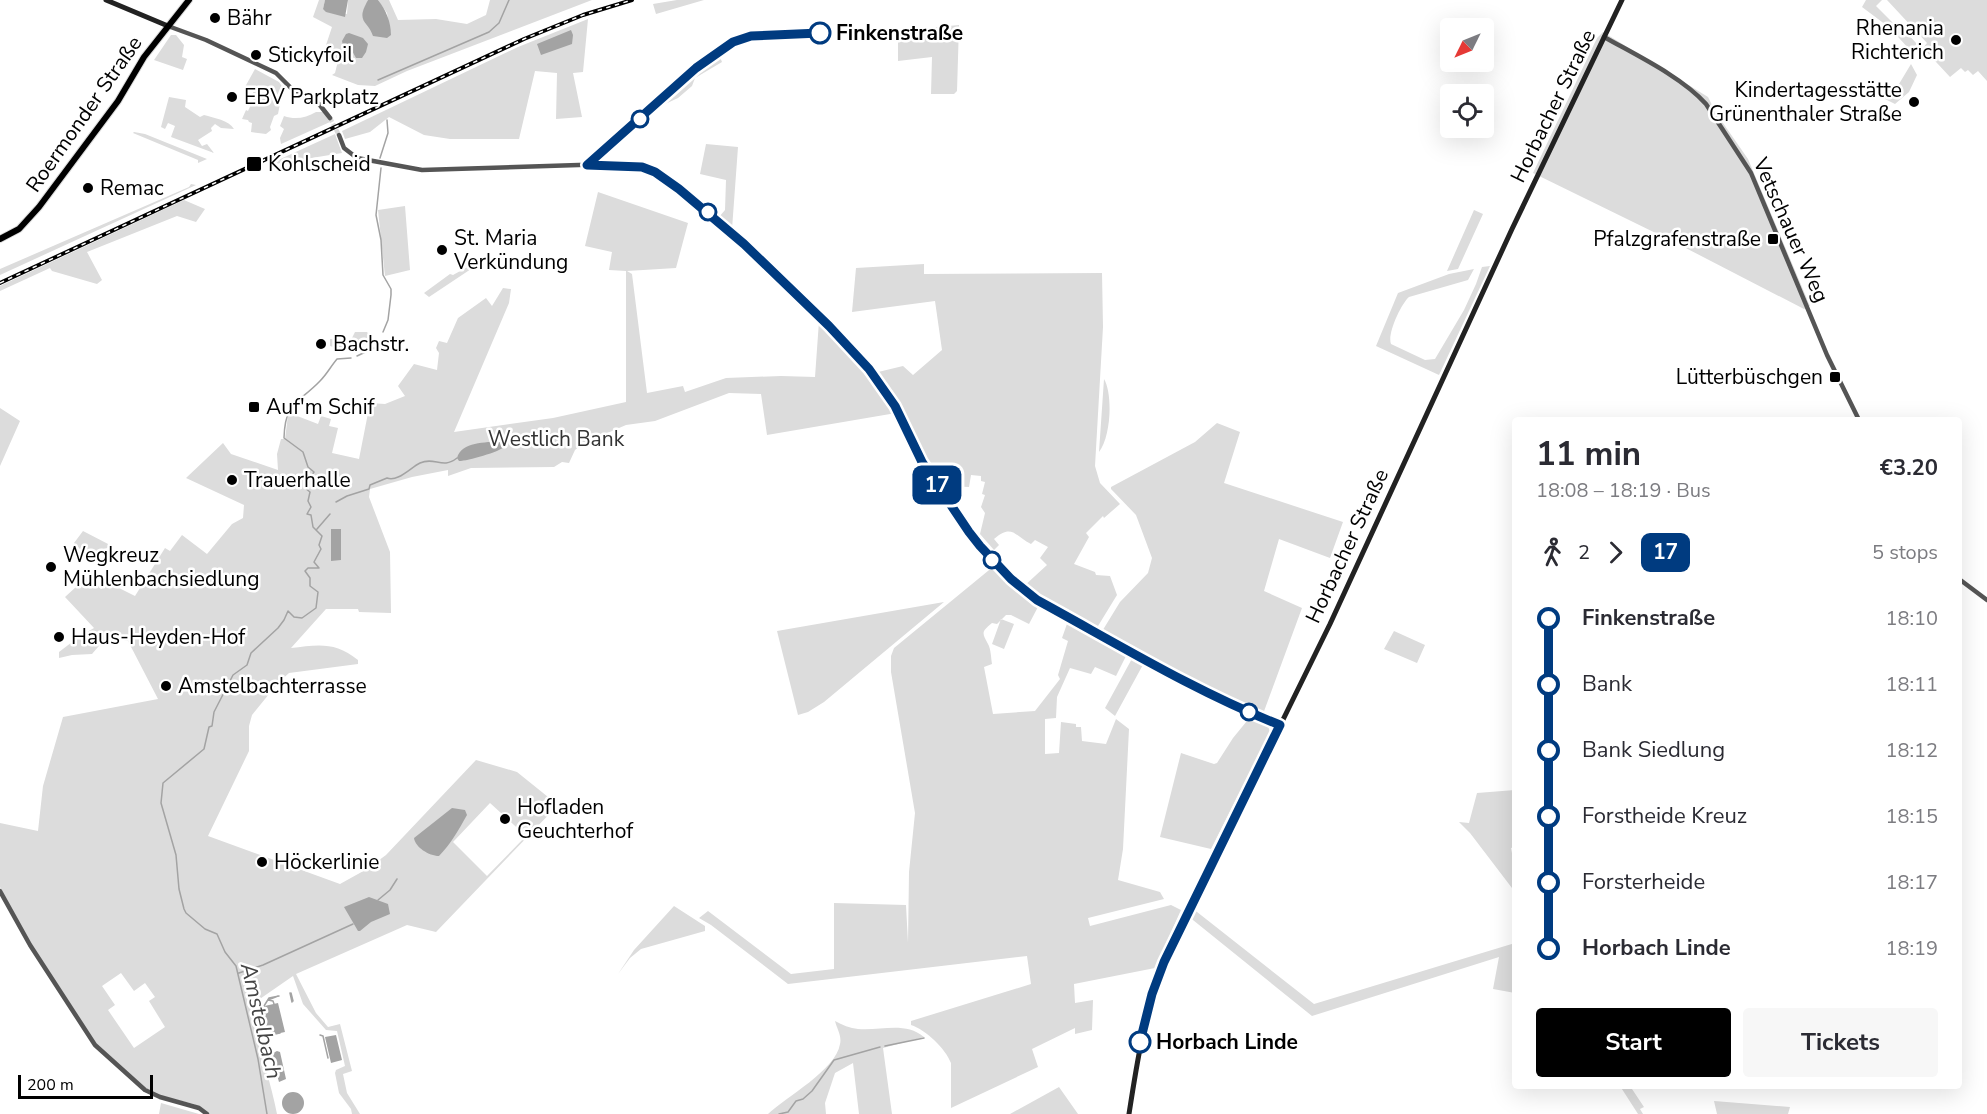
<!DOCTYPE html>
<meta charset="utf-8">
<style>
body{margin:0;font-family:"Nunito Sans",sans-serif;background:#f7f7f7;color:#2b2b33;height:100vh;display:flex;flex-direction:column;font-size:22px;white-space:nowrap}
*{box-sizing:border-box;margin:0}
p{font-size:20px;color:#7c7c81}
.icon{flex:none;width:33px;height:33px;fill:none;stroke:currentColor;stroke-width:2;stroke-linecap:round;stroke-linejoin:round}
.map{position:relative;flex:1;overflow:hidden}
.sheet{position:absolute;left:1512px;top:417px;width:450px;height:672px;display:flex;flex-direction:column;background:#fff;border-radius:6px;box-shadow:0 6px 24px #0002}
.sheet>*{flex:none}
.badge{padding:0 12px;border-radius:9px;font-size:21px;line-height:39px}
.needle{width:39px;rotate:227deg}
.tools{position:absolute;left:1440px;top:18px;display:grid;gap:12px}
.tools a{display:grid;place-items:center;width:54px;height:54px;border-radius:6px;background:#fff;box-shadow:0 6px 24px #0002;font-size:30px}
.scale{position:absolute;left:18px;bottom:15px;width:135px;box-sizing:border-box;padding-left:6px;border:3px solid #000;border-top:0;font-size:16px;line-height:21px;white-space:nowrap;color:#000;-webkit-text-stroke:4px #fff;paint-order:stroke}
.map>.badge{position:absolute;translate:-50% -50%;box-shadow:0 0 0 3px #fff}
.legs{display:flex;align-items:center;gap:9px;height:66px;padding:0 24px;font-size:20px}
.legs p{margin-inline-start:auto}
.headline{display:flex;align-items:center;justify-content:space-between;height:102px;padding:0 24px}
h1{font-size:33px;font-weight:700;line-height:45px}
.primary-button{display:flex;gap:12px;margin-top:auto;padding:12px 24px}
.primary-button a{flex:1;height:69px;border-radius:6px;background:#000;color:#fff;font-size:24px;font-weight:700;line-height:69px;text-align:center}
.primary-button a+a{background:#f7f7f7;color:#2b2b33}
ul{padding:0 24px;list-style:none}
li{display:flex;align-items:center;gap:21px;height:66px;font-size:22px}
li i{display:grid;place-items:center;width:9px;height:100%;margin:0 8px;background:currentColor}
li i::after{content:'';width:15px;height:15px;margin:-8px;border:4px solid;border-radius:50%;background:#fff}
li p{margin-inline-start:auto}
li:first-child i{background:linear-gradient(#0000 50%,currentColor 0)}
li:last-child i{background:linear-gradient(currentColor 50%,#0000 0)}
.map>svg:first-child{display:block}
.green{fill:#dcdcdc;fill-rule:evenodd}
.water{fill:#a3a3a3}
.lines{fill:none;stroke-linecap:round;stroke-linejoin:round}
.stream{stroke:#a3a3a3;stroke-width:1.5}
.tertiary-tunnel{stroke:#d9d9d9;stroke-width:4.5;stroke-dasharray:4.5 2;stroke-linecap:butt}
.primary-casing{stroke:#dbdbdb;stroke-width:8}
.tertiary{stroke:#555;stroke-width:4.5}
.secondary{stroke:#222;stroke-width:5}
.primary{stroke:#000;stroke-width:6}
.rail-casing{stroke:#000;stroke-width:4}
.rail{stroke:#fff;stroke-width:1.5;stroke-dasharray:4.5;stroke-linecap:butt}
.line-1-casing{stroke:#fff;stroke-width:14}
.line-1{stroke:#003b80;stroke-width:9}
.poi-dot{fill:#000;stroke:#fff;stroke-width:2}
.stop-1-dot{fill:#fff;stroke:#003b80;stroke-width:3}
.labels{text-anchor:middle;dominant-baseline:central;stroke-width:5;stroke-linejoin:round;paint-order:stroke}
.poi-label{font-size:21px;fill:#000;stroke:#fff;text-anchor:start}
.stop-label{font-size:21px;font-weight:bold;fill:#000;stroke:#fff;text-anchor:start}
.street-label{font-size:21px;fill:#000;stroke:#fff}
.park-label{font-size:21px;fill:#333;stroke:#fff}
.water-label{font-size:22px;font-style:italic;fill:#444;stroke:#fff}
</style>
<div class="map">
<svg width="1987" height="1114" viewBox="0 0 1987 1114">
<rect width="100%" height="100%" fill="#fff"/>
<path class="green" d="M319,0H325L323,9L347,14L348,0H368L365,6L391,35L387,13L378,0H389L398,20L436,19L467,24L486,15L490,0H592L407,71L375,86L358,85L332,75L335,73L338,61L333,60V57L325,56L326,45L332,27L313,17Z
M677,0H704L656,14L653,4Z
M1866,0H1882L1876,6L1894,24L1897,22L1916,43V45L1909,49L1890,28L1862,7Z
M1887,0H1987V81L1978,71L1973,75L1968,70L1965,72L1961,68L1950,77L1923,48L1927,43Z
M588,19L583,72L573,73L582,117L556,119L557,73L535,71L519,139H450L424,135L389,117L370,132L345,139L342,131L518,47Z
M959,25L957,91L954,94H931L932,57L898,61V31Z
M1603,32L1708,97L1716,113L1748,159L1810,306L1804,309L1676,243L1533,173L1597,38Z
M171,35H176L184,45L182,57L187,59L183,70L154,60Z
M720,57L722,62L695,78L692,86L678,98L663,105L695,76Z
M1911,64L1917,75L1909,92L1895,104L1883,98L1892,85L1899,84Z
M255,69L279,82L283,88L278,114L274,116L270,127L271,130L266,134L251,132L252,123L249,122L248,120L242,119L246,110L248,111L254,98L252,96L254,90L245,87Z
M169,97L186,100L185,107L200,117L204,115C214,118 229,120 234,129L221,128L215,124L211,128L212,131L198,140L202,146L207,144L214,153L171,137L175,126L168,123L165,129L161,127Z
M316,112H323L330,122L281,144L280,138L284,129L280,126L284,116C295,120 306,118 316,112Z
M134,132L145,134L207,159L198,163V160L133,133Z
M335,134L342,153L275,164L276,161Z
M706,144L738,147L732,229L719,217L725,210L726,180L700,174Z
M191,184L196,185L0,275V269L189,187Z
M598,192L688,223L676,268L627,271L632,274L647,393L683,386L685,392L726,378L781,376L815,377L819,321C849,348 876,378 896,413L767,435L761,394L729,393L655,421L626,425L582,444L575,450L569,463L562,462L554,467L471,468L448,476V470L412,477L370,489L369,497L390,552L391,613L359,612L358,609H326L291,648C317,645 335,641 358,660V664L289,673L278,683L252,715L249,726V751L208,836L340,884L367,869L386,855L476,760L517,772L558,805L436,932L407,925L296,974L316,1013L328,1027L340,1024L352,1071L343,1074L347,1093L360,1114H352L351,1109L339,1093L335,1073L336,1070L345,1066L337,1031L326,1030L303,1004L293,976L251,1005C256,1042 270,1077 277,1114H210L194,1104L161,1096L146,1088L96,1044L31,945L0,887V823L38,831L43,786L63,717L158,699L128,641L118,639L104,640L92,654L72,655L59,658V652L80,636L94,628L65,597L89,575L101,589L109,583L135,596L165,548L170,551L182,535L207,554L232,524L243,518L244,505L186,478L223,443L231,454L278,470L277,454L281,439H285L288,415L295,403H297L292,414L318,424L321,416L331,419L329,426L338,428L332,453L359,459L370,403L385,404L405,396L398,386L414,364L437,370L439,353L436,348L439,341L447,343L458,318L486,298L492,306L503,288L511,289L509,303L454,432L553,418L626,402V271L609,270L612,252L585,246ZM490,803L526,836L487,876L453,842ZM121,973L134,991L145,983L155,997L149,1001L165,1027L134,1048L108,1010L115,1005L102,986Z
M184,200L205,209L196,222L177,216L87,252L102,280L97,284L52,271L50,268L0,291V286Z
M405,206L410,270L385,276L378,210Z
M1474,210L1483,214L1458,269L1447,271Z
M924,264V274L1102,273L1103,327L1095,466L1100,483L1120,504L1104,518L1103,516L1086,533L1089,537L1074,564L1095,572L1096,575L1110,576L1117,595L1098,626L1093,629L1033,596L1023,587L1047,565L1040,558L1048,547L1035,540L1031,544C1015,536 1012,523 994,539L999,545L994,550L980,534L985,513L981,507L985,495L982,494L985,482L981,481V476L971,475L969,487L946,486L942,489L925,463L897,405L874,373L903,366L913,375L942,350L935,301L852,312L856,268Z
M471,265V269L429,297L424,293L450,274L453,275Z
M1490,266L1439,375L1376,346L1398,293L1449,274L1474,269L1468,280L1409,297C1401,304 1387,334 1391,344L1425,360L1435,359L1464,310L1476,284L1482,267Z
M355,332H367L373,340C360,347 343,351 330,346V339L351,340Z
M1104,379C1113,394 1111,437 1099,452Z
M0,408L20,421L0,466Z
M1217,423L1240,432L1224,483L1343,522L1330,558L1279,539L1264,591L1302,608L1263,714L1218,693L1101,633L1120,602L1148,573L1152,558L1136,515L1111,489V487L1195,442Z
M83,531L110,545L93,562L74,543Z
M994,566L1027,597L1039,605L1029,624L1011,615H1006L997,624L992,623C981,632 982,633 988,644C991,649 991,658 992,664L984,667L993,714L1035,711L1060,679L1058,675L1068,641L1062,638L1068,621L1128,652L1116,676L1095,667L1091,674L1070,668L1057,697L1056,718L1045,719V754L1059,753L1061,722L1076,724V727H1081L1082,741L1106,744L1116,719L1129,729L1123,849L1118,880L1160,892L1164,899L1088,918L1090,926L1171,905L1181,910L1155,968L1074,984L1075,1003L1093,1000L1092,1030L1075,1034V1028L1032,1049L1038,1067L951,1108V1063C945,1048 926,1030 911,1025V1021L1031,984L1027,956L788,984L711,925L699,918L708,911L791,974L834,969V903L906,905L908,943L909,872L915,813L891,672V656L894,648Z
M944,602L824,702L808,712L798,715L777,631Z
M1001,619L1014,624L1004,649L992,644Z
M1394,631L1425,645L1417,663L1384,649Z
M1134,655L1145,661L1115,716L1105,708Z
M1251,716L1267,723L1270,732L1211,849L1160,837L1181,753L1214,764L1217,763L1233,738Z
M1515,790V847L1511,848L1515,869V892L1470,833L1459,822L1469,823L1477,793Z
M674,906L705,926V931L641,949L630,958L618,974L634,950Z
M1192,908L1314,1004L1515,943V993L1493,989L1499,957L1312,1016L1188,916Z
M835,1021C842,1025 850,1028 858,1029C881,1031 905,1021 924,1037L883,1048L892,1114H859L853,1063L835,1073L825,1103L826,1114H768C786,1097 836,1070 840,1044C842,1036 837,1029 835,1021Z
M1620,1086H1630L1644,1107L1640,1109L1643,1114H1638Z
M1059,1087L1078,1114H1010Z
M1714,1101L1790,1107L1788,1114H1717Z
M161,1103L199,1114H159Z"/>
<path class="water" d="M325,0H348L345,17L326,12L323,9Z
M368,0H378C386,10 391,22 391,35L387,38L373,36C368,20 355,23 368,0Z
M571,30L573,35L572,44L541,55L537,44Z
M349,33L363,38L368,44L366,52L362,58H356L351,49L343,46L342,41L346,34Z
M501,441L505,443L506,446C499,452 468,461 459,461L457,458C462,441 485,443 501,441Z
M331,529H341V560L331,561Z
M452,808L465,810L467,815C459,829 451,844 439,856C429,856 415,847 414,838Z
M369,897L388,904L390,914L371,922L360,931H358L344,907Z
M278,1003L285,1032L266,1036L260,1007Z
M336,1035L342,1060L331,1063L325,1037Z
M277,1051L280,1052L286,1079L279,1082L271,1054Z
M282 1103a11 11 0 1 1 22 0a11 11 0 1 1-22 0Z"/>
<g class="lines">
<path class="stream" d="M378,80L489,32L499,23L509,0
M380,158L388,133L387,120
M381,168L376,215L381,240L383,275L391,289V295L388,320L383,332
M357,356L374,348
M336,502L347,496L369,489L370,485L387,478C398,482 410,468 420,463C435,456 442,470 457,458
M317,529L330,514
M378,900L390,890L397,879
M239,973L263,965L353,924
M290,993L292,1002
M291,993L293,1001
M274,1004L273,1001L268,1000L278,996
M264,1006L269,998L279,996
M270,1035L280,1033
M320,1035L323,1036L328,1058
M885,1046L924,1038
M267,1114L258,1059L236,966L225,952L217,934L205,929L186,913L184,909L179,889L176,855L161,803L163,783L204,749L209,727L212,726L214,712L233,675L247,665L251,653L278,628L284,620L288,611L294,617L302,618L316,608L318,592L310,586V578L305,571L308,568H319L314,562L321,549L319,545L322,536L313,527L311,515L307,514L311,507L308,501L310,492L305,488V481L303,475H312L314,472L308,467L303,452L284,438C285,401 298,404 320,381C327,374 331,366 337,359L351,358
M779,1114L788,1112L796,1101L803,1099L812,1091L834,1060L880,1047"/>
<path class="tertiary-tunnel" d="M330,118L339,135"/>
<g class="primary-casing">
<path id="primary" d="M0,239L19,229L39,207L118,101L144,57L189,0"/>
</g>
<path class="tertiary" d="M168,26L206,40L276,73L292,89L319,104L330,118
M1604,37C1636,55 1682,77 1706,104L1751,173L1827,355L1859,420
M339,135L344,148L357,158L422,170L610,164L642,167L665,178L732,231L848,346L869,369L895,406L922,462L980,546L1020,588L1037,600C1117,643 1196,691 1280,725
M1959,579L1987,600
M0,891L30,945L95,1045L145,1090L160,1097L199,1108L207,1114"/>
<path class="secondary" d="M106,0L168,26
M1129,1114C1137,1062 1145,1011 1164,962L1330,624L1512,229L1622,0"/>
<use href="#primary" class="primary"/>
<g class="rail-casing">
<path id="rail" d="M0,283L524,39L583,15L632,0"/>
</g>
<use href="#rail" class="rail"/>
</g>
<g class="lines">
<g class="line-1-casing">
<path id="line-1" d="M820,33L751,36L733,42L696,68L587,165L642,167L655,172L679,189L744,244L829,326L869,369L895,406L922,462L969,532L980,546L1011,579L1037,600C1116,643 1196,692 1280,725L1164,962L1152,994L1140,1042"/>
</g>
<use href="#line-1" class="line-1"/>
</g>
<g class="poi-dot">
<circle cx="215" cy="18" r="6"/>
<circle cx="1956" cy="40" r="6"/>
<circle cx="256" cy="55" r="6"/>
<circle cx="232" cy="97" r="6"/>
<circle cx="1914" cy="102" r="6"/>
<rect x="246" y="156" width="16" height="16" rx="3"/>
<circle cx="88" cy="188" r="6"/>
<rect x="1767" y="233" width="12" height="12" rx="3"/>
<circle cx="442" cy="250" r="6"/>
<circle cx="321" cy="344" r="6"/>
<rect x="1829" y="371" width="12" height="12" rx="3"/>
<rect x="248" y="401" width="12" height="12" rx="3"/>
<circle cx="232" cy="480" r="6"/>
<circle cx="51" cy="567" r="6"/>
<circle cx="59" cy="637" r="6"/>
<circle cx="166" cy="686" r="6"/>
<circle cx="505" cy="819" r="6"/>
<circle cx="262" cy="862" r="6"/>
</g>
<g class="stop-1-dot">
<circle cx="820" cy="33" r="10"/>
<circle cx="640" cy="119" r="8"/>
<circle cx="708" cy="212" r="8"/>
<circle cx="992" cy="560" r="8"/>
<circle cx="1249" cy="712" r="8"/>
<circle cx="1140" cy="1042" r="10"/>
</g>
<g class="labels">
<g class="poi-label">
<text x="227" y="18">Bähr</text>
<text x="1944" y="28" text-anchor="end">Rhenania<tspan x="1944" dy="24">Richterich</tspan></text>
<text x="268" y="55">Stickyfoil</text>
<text x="1902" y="90" text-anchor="end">Kindertagesstätte<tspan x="1902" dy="24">Grünenthaler Straße</tspan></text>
<text x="244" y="97">EBV Parkplatz</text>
<text x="268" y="164">Kohlscheid</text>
<text x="100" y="188">Remac</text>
<text x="454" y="238">St. Maria<tspan x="454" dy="24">Verkündung</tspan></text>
<text x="1761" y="239" text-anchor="end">Pfalzgrafenstraße</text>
<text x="333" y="344">Bachstr.</text>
<text x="1823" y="377" text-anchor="end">Lütterbüschgen</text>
<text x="266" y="407">Auf'm Schif</text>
<text x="244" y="480">Trauerhalle</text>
<text x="63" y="555">Wegkreuz<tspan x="63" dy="24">Mühlenbachsiedlung</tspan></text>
<text x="71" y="637">Haus-Heyden-Hof</text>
<text x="178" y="686">Amstelbachterrasse</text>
<text x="517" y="807">Hofladen<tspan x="517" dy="24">Geuchterhof</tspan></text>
<text x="274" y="862">Höckerlinie</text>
</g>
<g class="stop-label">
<text x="836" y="33">Finkenstraße</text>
<text x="1156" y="1042">Horbach Linde</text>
</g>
<g class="street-label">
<text transform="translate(1553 106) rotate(-64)">Horbacher Straße</text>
<text transform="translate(84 114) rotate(-55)">Roermonder Straße</text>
<text transform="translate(1791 230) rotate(66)">Vetschauer Weg</text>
<text transform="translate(1347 546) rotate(-65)">Horbacher Straße</text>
</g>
<g class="park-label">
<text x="556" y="439">Westlich Bank</text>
</g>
<g class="water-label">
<text transform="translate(261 1021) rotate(77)">Amstelbach</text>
</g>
</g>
</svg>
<div class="tools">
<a><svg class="needle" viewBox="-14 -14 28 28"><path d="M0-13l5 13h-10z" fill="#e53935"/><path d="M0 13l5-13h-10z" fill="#7c7c81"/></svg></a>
<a><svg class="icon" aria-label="locate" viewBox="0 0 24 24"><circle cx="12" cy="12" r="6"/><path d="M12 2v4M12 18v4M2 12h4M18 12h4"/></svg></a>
</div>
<div class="scale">200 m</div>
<b class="badge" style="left:937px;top:485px;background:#003b80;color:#fff">17</b>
<section class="sheet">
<div class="headline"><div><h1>11 min</h1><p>18:08 – 18:19 · Bus</p></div><b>€3.20</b></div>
<div class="legs"><svg class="icon" aria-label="walk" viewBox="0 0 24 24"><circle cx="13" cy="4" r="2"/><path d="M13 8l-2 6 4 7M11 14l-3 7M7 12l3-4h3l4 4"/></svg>2<svg class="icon" aria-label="forward" viewBox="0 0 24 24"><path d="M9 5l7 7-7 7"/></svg><b class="badge" style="background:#003b80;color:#fff">17</b><p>5 stops</p></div>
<ul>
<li><i style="color:#003b80"></i><b>Finkenstraße</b><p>18:10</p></li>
<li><i style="color:#003b80"></i><span>Bank</span><p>18:11</p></li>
<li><i style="color:#003b80"></i><span>Bank Siedlung</span><p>18:12</p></li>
<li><i style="color:#003b80"></i><span>Forstheide Kreuz</span><p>18:15</p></li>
<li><i style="color:#003b80"></i><span>Forsterheide</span><p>18:17</p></li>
<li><i style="color:#003b80"></i><b>Horbach Linde</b><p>18:19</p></li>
</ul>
<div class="primary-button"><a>Start</a><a>Tickets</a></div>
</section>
</div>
